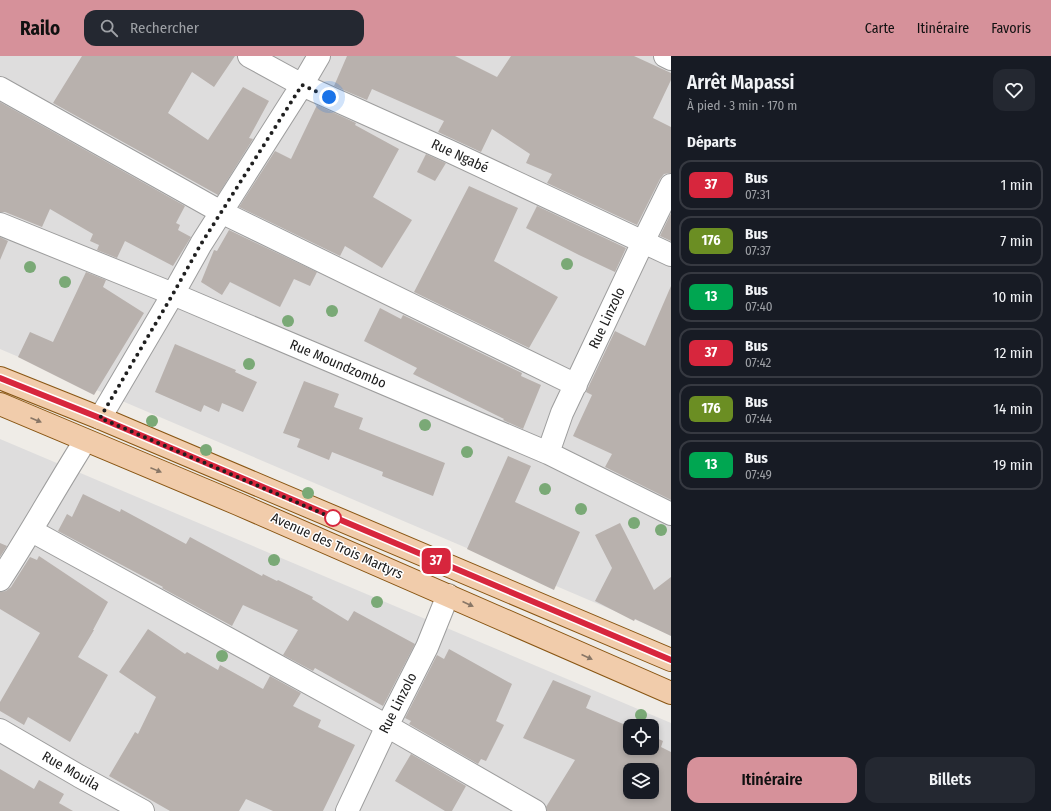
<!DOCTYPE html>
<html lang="fr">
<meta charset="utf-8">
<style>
body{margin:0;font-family:"Fira Sans Condensed",sans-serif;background:#242831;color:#f1f3f6;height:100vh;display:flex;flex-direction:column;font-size:15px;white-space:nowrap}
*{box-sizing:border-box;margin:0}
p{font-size:13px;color:#9ea1a6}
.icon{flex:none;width:22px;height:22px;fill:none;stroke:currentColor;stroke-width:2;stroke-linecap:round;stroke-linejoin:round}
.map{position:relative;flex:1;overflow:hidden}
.drawer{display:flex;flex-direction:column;background:#171b24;width:380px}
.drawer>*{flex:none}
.badge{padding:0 8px;border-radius:6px;font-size:14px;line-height:26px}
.tools{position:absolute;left:623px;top:663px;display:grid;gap:8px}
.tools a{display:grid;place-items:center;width:36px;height:36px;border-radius:8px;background:#171b24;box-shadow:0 2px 6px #0003;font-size:20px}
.you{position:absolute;width:20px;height:20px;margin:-10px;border:3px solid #fff;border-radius:50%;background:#1a73e8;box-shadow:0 0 0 6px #1a73e833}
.map>.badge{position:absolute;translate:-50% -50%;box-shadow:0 0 0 2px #fff}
h2{padding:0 16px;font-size:15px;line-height:36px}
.round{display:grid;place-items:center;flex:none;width:42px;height:42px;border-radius:12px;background:#242831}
.overview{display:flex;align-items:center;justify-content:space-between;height:68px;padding:0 16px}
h1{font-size:19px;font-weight:600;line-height:30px}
.button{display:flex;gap:8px;margin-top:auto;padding:8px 16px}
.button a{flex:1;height:46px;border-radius:12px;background:#d6919a;color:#111;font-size:16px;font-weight:600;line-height:46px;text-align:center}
.button a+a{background:#242831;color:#f1f3f6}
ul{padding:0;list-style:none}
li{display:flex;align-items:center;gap:12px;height:50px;margin:0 8px 6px;padding:0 8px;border:2px solid #363941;border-radius:12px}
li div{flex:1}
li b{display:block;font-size:15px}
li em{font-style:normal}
li .badge{min-width:44px;font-weight:700;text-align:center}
header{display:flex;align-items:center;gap:24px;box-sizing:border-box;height:56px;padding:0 20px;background:#d6919a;color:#111}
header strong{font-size:19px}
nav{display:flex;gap:22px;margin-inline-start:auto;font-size:14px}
.search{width:280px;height:36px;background:#242831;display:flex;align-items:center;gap:10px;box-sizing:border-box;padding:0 14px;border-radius:12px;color:#9ea1a6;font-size:15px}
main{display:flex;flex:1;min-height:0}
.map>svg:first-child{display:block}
.residential{fill:#dedddd;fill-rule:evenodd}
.building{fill:#b8b1ad;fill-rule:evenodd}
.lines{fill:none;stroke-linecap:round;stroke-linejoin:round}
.street-casing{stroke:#9d9d9d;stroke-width:24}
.primary-casing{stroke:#895613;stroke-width:24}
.street{stroke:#fff;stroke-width:22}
.primary{stroke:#f1ccab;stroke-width:22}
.tree{fill:#7aa976}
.oneway{fill:#887666}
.line-casing{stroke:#fff;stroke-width:9}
.line{stroke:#d7263d;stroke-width:6}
.walk{stroke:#202020;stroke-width:4;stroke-dasharray:0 7.2}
.stop-dot{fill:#fff;stroke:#d7263d;stroke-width:2}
.labels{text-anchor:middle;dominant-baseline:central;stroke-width:3;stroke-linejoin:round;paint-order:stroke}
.street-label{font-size:14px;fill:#202020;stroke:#fff}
</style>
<header>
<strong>Railo</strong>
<div class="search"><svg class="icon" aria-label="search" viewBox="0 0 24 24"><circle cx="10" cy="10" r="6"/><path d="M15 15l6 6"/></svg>Rechercher</div>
<nav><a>Carte</a><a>Itinéraire</a><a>Favoris</a></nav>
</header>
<main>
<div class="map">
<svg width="671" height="755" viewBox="0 0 671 755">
<rect width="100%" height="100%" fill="#efece7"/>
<path class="residential" d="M0,0H671V579L0,293Z
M0,383L671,667V755H0ZM630,670H652V692H630ZM630,714H652V736H630Z"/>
<path class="building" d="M82,0H235L214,31L192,16L168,57L208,84L243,31L269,45L249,82L253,83L218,139L53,47Z
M347,0H455L497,21L511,0H634L671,17V24L653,62L671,71V117L664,118L660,123L637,169L547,127L552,118L526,107L530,98L492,73L481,96L438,76L444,65L372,33L367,44L334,30Z
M0,46L185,150L176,167L180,169L178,174L191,181L173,210L125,185L117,202L97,194L99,189L90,185L93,178L50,153L42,171L5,156H0Z
M317,49L356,67L355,69L399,93L373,141L412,164L382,212L345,190L340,200L239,151L275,95L291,103Z
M426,98L446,107L435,125L417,116Z
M469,130L518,152L494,205L558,241L529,292L414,236Z
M537,150L626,192L615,216L579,199L526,172Z
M671,157V185L660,180Z
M229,174L317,216L310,230L294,223L280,251L230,226L222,239L201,226L214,194L217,195Z
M0,181L8,185L0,204Z
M86,216L106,224L103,231L144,257L94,339L18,301L30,276L53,286Z
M671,230V444L605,411L612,398L573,380L592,339L586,336L615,275L645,290Z
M380,252L401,263L403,259L522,317L521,320L541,329L523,373L503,364L504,363L413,318L417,312L364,285Z
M175,288L236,314L235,316L257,326L243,356L222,347L219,356L204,349L201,356L155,336Z
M304,325L339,338L334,351L363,362L359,373L445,407L433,440L382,420L383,416L332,396L329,404L297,391L300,383L283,377Z
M508,400L531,410L515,446L580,476L554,534L467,493Z
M83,438L120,456L121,453L186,488L190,481L262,520L263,518L277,525L278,524L313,541L312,543L348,565L354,555L415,588L383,650L315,612L313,615L283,599L298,574L243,549L232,570L162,532L163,531L58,475L67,458L72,461Z
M620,467L654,534L671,521V580L635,563L634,565L595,545L612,512L595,479Z
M0,487L7,490L0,501Z
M39,500L108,546L93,574H94L78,601L108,619L70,686L28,661L24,669L0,655V646L40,577L0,553V536L6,535L11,531L30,501L37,504Z
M148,573L185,598L187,596L218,614L220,609L263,633L270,620L301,637L293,650L321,664L318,671L355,689L323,755H273L246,743L239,755H170L109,720L135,676L138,678L156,641L119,616Z
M449,593L512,628L496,665L504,669L486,705L481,703L478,708L409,668L411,665L405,662L437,599L444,603Z
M553,624L591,640L586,652L630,671V692H652V680L663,685L661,691L671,696V755H547L546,751L575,704L523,682ZM630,714H652V736H630Z
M411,698L466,730L452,755H445L395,725Z
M0,713L34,733L39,724L64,738L59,747L73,755H0Z"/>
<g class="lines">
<g class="street-casing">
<path id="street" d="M249,0L302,29L449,95L671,199
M665,0L671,3
M0,32L221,156L576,329
M0,168L173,238L548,397L671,458
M100,362L173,238L201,188L302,29L319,0
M548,397L562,357L643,186L671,129
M32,475L387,670L535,755
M0,524C30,478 56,431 85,385
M0,674L79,720L143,755
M347,755L387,670L427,591L448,539"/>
</g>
<g class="primary-casing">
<path id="primary" d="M0,322L100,362L671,604
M0,348L238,448L671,637"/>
</g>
<use href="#street" class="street"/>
<use href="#primary" class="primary"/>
</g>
<g class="tree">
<circle cx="567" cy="208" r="6"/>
<circle cx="30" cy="211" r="6"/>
<circle cx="65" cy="226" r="6"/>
<circle cx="332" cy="255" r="6"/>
<circle cx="288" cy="265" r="6"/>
<circle cx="249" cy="308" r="6"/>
<circle cx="152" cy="365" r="6"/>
<circle cx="425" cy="369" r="6"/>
<circle cx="206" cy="394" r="6"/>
<circle cx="467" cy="396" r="6"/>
<circle cx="545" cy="433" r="6"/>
<circle cx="308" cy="437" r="6"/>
<circle cx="581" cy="453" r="6"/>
<circle cx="634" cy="467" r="6"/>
<circle cx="661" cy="474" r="6"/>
<circle cx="274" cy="504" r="6"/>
<circle cx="377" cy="546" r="6"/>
<circle cx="222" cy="600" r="6"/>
<circle cx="641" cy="659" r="6"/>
</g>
<defs><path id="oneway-solid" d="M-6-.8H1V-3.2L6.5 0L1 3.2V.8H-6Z"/></defs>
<g class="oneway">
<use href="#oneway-solid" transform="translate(36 364) rotate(23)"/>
<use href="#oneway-solid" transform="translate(156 414) rotate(22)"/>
<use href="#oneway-solid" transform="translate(468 548) rotate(24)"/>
<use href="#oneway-solid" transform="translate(587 601) rotate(24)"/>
</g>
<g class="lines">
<g class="line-casing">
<path id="line" d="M0,322L100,362L671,604"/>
</g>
<use href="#line" class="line"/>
<path class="walk" d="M329,41L302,29L201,188L173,238L100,362L333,462"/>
</g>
<circle class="stop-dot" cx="333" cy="462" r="8"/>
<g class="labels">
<g class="street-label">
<text transform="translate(460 100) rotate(25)">Rue Ngabé</text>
<text transform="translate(607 262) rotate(-65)">Rue Linzolo</text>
<text transform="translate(338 308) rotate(23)">Rue Moundzombo</text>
<text transform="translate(337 490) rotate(24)">Avenue des Trois Martyrs</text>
<text transform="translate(398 647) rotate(-63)">Rue Linzolo</text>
<text transform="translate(71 715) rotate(30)">Rue Mouila</text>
</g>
</g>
</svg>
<div class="tools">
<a><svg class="icon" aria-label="locate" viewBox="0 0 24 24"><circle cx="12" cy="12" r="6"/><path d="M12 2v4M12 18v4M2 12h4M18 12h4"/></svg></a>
<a><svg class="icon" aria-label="layers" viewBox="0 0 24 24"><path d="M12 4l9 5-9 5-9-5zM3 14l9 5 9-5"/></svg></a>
</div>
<div class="you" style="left:329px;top:41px"></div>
<b class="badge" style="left:436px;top:505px;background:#d7263d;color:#fff">37</b>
</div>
<section class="drawer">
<div class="overview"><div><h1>Arrêt Mapassi</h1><p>À pied · 3 min · 170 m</p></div><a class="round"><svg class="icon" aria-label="heart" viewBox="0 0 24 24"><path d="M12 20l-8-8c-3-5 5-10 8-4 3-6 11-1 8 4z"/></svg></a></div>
<h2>Départs</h2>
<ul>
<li><span class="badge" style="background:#d7263d;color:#fff">37</span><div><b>Bus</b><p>07:31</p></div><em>1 min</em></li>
<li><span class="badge" style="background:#6b8e23;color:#fff">176</span><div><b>Bus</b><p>07:37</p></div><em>7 min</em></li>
<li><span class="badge" style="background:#00a651;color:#fff">13</span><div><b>Bus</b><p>07:40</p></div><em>10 min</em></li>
<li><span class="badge" style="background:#d7263d;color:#fff">37</span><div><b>Bus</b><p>07:42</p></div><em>12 min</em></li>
<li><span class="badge" style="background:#6b8e23;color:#fff">176</span><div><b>Bus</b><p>07:44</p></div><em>14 min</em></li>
<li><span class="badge" style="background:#00a651;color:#fff">13</span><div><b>Bus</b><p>07:49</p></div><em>19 min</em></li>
</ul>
<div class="button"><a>Itinéraire</a><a>Billets</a></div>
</section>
</main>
